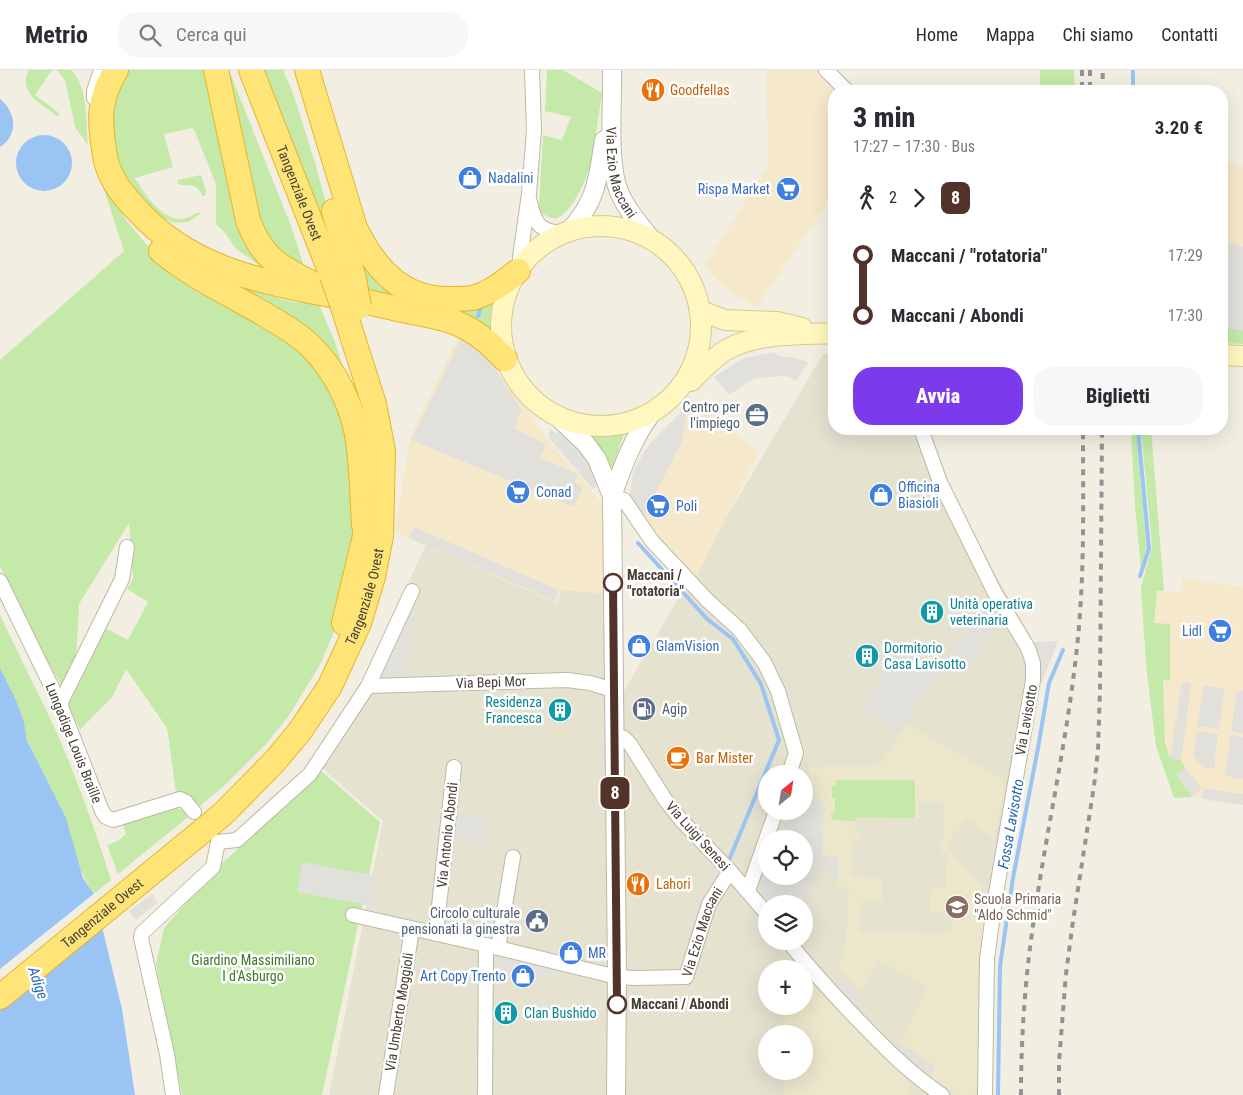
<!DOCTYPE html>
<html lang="it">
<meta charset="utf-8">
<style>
body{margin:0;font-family:"Roboto Condensed",sans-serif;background:#f7f7f7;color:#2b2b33;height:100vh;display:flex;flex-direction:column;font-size:19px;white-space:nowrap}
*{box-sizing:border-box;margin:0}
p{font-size:16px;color:#7c7c81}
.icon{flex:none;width:28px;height:28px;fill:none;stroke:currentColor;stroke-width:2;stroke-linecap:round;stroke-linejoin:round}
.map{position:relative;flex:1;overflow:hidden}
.sheet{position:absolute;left:828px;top:15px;width:400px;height:350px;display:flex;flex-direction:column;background:#fff;border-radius:20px;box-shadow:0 5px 20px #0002}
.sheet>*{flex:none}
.badge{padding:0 10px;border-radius:8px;font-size:18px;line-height:32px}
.needle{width:32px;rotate:30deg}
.buttons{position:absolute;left:758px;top:695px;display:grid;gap:10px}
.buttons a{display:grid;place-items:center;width:55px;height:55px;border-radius:50%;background:#fff;box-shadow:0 5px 20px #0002;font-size:25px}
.map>.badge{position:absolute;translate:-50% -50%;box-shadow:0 0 0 2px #fff}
.legs{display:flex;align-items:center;gap:8px;height:55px;padding:0 25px;font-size:16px}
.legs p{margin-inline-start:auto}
.head{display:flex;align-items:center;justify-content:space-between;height:85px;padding:0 25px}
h1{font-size:28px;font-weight:800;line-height:38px}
.action{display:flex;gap:10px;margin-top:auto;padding:10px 25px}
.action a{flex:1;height:58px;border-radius:20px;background:#7c3aed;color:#fff;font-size:20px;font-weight:800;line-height:58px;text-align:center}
.action a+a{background:#f7f7f7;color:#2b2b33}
ul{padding:0 25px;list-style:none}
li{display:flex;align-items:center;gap:18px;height:60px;font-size:19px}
li i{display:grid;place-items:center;width:8px;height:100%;margin:0 6px;background:currentColor}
li i::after{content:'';width:12px;height:12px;margin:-6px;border:4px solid;border-radius:50%;background:#fff}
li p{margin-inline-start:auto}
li:first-child i{background:linear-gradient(#0000 50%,currentColor 0)}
li:last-child i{background:linear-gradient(currentColor 50%,#0000 0)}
header{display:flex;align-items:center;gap:30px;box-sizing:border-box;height:70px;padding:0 25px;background:#fff;border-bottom:1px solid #e1e1e2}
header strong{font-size:24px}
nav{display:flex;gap:28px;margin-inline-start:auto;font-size:18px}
.search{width:350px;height:45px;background:#f7f7f7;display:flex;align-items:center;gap:12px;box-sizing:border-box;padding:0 18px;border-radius:20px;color:#7c7c81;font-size:19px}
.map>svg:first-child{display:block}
.residential{fill:#e6e2d0;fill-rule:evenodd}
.commercial{fill:#f6e9cb}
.education{fill:#ece7cb;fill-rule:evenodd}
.green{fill:#c4e9a8}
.parking{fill:#e2e0db}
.water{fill:#9ac4f3}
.pier{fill:#f2efe2}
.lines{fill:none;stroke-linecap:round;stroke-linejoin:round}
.stream{stroke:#9ac4f3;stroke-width:4}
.minor-casing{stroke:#beb8a4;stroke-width:16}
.tertiary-casing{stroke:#beb8a4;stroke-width:20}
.secondary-casing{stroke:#d4cb8f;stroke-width:22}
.trunk-casing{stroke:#e5b629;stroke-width:26}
.minor{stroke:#fff;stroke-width:14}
.tertiary{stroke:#fff;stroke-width:18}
.secondary{stroke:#fff7bf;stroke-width:20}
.trunk{stroke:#ffe477;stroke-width:24}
.rail{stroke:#939393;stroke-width:4;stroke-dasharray:6 6;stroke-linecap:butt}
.trunk-bridge-casing{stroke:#e5b629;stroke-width:26;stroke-linecap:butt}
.trunk-bridge{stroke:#ffe477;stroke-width:24}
.line-1-casing{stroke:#fff;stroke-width:11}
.line-1{stroke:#52332a;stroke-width:8}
.stop-1-dot{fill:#fff;stroke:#52332a;stroke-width:2.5}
.labels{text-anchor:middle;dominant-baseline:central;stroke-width:5;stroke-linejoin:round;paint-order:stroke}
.food-label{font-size:14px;fill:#c56008;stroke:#fff;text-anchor:start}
.street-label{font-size:14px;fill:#443f32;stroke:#fff}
.shop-label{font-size:14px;fill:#366cbe;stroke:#fff;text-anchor:start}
.service-label{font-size:14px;fill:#4e5e75;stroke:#fff;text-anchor:end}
.stop-label{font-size:14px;font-weight:bold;fill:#443f32;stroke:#fff;text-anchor:start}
.culture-label{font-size:14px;fill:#0d838f;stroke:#fff;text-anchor:start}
.education-label{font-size:14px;fill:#785e54;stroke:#fff;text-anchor:start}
.park-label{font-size:14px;fill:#3a7823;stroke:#fff}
.water-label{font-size:15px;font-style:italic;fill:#2768b4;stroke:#fff}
</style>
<header>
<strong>Metrio</strong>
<div class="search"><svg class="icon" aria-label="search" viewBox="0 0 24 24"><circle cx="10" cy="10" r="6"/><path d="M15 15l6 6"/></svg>Cerca qui</div>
<nav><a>Home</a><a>Mappa</a><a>Chi siamo</a><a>Contatti</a></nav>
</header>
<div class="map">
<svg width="1243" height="1025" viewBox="0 0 1243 1025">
<rect width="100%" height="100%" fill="#f2efe2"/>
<path class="residential" d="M823,284L834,285V359H922L951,419L995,504L1032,569L995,799L979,1025H329L383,751L321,697L426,475L556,533L562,520L604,523L609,646ZM766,704H804V741H766ZM766,769H804V806H766ZM766,834H804V871H766ZM766,899H804V936H766ZM766,964H804V1001H766Z"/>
<path class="commercial" d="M766,0H819L841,21H834V124L756,238L720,214L704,196L768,96Z
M1221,89L1243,97V261L1221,256Z
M461,260L490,281L509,307L539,359L606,438L604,523L562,520L557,533L394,462L412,361Z
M694,329L759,382L697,506L688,503L629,430L633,403L644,382L656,367Z
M1182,508L1243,517V735L1193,727L1177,705L1165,673L1163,610L1169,611L1170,554L1154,553L1157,521L1180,523Z"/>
<path class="education" d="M907,654L1005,711L994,769L967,749L945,776L986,821L980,888L977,1014L976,1023L973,1025H956L930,1007L935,996L901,973L928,916L877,890L862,923L838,898L846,871L849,819L838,815V788L822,786L824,739L810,710L809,697L880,695ZM915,710V748H919V732H943L944,768L940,769V783L947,784L946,817H931L930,841L951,842V864L859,862L860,831L882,832V808L851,807L852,768H860V760L855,759V751L832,750V743H835V728L832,716H836V711Z
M804,912H812L910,1014L909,1025H784V1001H804V964H785V936H804Z"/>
<path class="green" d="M29,0H52L35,25L58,42L60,44L59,46L56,45C41,34 17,22 29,0Z
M57,0H71C88,15 86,53 88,75L75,57L65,10Z
M122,0H211L274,206L235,178L226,164L216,154V114L194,59L192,58L164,64L173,97L135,108C147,128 170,163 196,143H202L188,152L174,153L149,141L123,114L107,65Z
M224,0H229L291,156L306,203L294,197L258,159Z
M260,0H283L293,23L316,96L346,208Z
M547,0H563L602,23L592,89C587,107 574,142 555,149L542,144L539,138L543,65L562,70L571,47L545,41Z
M1040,0H1074L1075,21H1040Z
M328,84L381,207L495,227L492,245V267L364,222Z
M201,105L206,121L205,126H202C197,111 190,118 178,114L177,110Z
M101,110L112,124L126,150L146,174L163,191L298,274L343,337L355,452L339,550L321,593L290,644L266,674L226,714L200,736L188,724L176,722L167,658L126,599L112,627L80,660L68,635V630L103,557L128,570L148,532L127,519L133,509L129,453L79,534L76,593L63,618L37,573L0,496V290L124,181Z
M192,191C214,202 284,237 305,232C309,231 313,228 316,227L335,272L348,313Z
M1221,256L1243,261V274L1221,273Z
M1131,359H1136L1147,478L1141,499L1135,436Z
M1141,359H1151L1164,521H1157L1154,553L1170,554V611L1163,610L1165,673L1170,688L1181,690L1185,698L1176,704L1193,727L1174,728L1156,676L1146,595L1141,517L1152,478Z
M624,364L610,404L588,366Z
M0,545C18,583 37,621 55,659C77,708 95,759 111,810L94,824C81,805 74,784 70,761L27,671L24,652L16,630L0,598Z
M321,701L380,752L322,1025H182L156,894L164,858L212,803Z
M836,710H915V748L855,747V751L832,750L831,743L835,742V728H832V716H836Z
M176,738L183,740L188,747L118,804L107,775L118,771L126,764L123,755L166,739Z"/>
<path class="parking" d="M1221,170L1243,177V261L1221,256Z
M463,264L479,272L521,340L515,359L546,374L540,388L578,404L575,413L583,417L574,437L411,370Z
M774,282L778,286L795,288L808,292L796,311L790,307L782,306L755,308L729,325L714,307L744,288Z
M688,335L682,371L643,447L629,430L633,403L644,382L656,367Z
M562,356L577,370L601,412L593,419L548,367L551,359L556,364Z
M414,457L559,520L555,531L409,468Z
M988,529L1001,548L972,596L953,583Z
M400,531L417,539L406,606L375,608Z
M1058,571L1041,615L1038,589L1032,572Z
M902,575L940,600L898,663L860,638Z
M1182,612L1191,614L1181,690L1170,688Z
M1204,616L1225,618L1219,659L1197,656Z
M1237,621H1243V663L1231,661Z
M1197,661L1218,664L1214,699L1203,698L1193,686Z
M1231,665L1243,667V709L1225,706Z
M1185,698L1202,718L1193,727L1176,704Z
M813,716L824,739L822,786L838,787V808L816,799L804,836V834H769L759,820L766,797V806H804V769H777L787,741H804V718Z
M1204,718L1243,724V735L1202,729Z
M455,741L489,747L484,776L451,770Z
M302,792L378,806L373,836L297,822Z
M152,824L158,833L136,850L129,841Z
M498,884L531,890L554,899L555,906H535V900L497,898Z
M844,910L862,926L857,939L835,919Z
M901,973L935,996L930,1007L898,983Z"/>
<path class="water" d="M0,29C16,42 19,65 0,77Z
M16 93a28 28 0 1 1 56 0a28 28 0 1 1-56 0Z
M0,598L16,630L24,652L27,671L66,748L83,808L94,824L122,939L135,1025H0Z"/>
<path class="pier" d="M96,822L103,852L0,936V899Z"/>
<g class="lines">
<path class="stream" d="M1133,0V21
M478,246L481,236
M1138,359L1149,479L1140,506
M638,473L707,549L733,569L761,614L779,670L729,790
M998,1025L1000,896L1013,808L1038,678L1049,613L1063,580"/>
<g class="minor-casing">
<g id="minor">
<path d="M826,0L847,21"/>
<path d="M94,28V21L101,0"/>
<path d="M530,132C535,153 538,161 562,163"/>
<path d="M522,197L520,187L529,124L534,60L532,0"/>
<path d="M921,359L940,412L995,523L1028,578L1033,593V610L995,829L987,889L985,1025"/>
<path d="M612,426L624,430L652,471L707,530L740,560L764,592L778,621L796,683L789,704"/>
<path d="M0,511L60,634L102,741L106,747L113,750L180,729L186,732L194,742"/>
<path d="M368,616L567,610L590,613L613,620"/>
<path d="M60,634L122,509L127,477"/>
<path d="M614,665L624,668L630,674L666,731L682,751L730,801L766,843"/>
<path d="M748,821L776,741"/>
<path id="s1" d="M353,845L486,875L617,907L635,908L686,907L709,834L730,801"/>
<path d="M436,864L454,697"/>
<path d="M788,871C810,899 833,924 857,949C884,977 909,1003 942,1025"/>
<path d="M498,878L513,787"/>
<path d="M173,1025L167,984L141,868L142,863L213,797L218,772L237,770L310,704L368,616L412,521"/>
<path d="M386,1025L412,859"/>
<path d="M485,1025L486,875"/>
</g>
</g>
<g class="tertiary-casing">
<g id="tertiary">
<path id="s2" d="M612,0C613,35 607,91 619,122C627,140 640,155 652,170"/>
<path d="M570,160C597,131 598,107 604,70"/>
<path d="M561,350L586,374L597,389L612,426"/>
<path d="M616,1025L617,907L612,426C623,396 632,370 651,344"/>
</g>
</g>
<g class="secondary-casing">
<path id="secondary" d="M501 256a100 100 0 1 1 200 0a100 100 0 1 1-200 0Z
M701,241L725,250L777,252L802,258
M1221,285L1243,286
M691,311C702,300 713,288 726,280C758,262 798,265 834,263"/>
</g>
<g class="trunk-casing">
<g id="trunk">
<path d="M116,0C99,29 99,47 104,80C107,106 120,122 138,141C205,215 304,216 394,238C418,244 445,246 467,258C482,266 493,277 505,289"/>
<path d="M216,0L248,150C261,187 278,196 311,213"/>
<path id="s3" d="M251,0L332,206"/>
<path d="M307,0L355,158C375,199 403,231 452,229C458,229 466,229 472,228C489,224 504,212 518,201"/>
<path d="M334,141L354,209"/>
<path d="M161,181C204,216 256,235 300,267C329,289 350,328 357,364C362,391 362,426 364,455"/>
<path d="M344,553L365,466L366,439"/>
<path id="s4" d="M0,927L223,744L275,691L300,661L330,616L359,553L373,507L381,466L383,381L374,334L342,234"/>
</g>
</g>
<use href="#minor" class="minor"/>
<use href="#tertiary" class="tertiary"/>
<use href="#secondary" class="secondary"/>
<use href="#trunk" class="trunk"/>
<path class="rail" d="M1082,0V21
M1090,0V21
M1102,21L1103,0
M1021,1025C1021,976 1024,926 1030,878C1042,780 1065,684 1076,586C1085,511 1083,434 1083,359
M1059,1025V992L1066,904L1073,851L1094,716L1098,680L1100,619L1102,359"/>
<g class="trunk-bridge-casing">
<path id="trunk-bridge" d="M332,206L342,234
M354,209L359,237"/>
</g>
<use href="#trunk-bridge" class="trunk-bridge"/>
</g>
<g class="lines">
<g class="line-1-casing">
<path id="line-1" d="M613,513L617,934"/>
</g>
<use href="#line-1" class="line-1"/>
</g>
<defs>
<g id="restaurant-disc" transform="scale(1.25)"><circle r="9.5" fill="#e8710a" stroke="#fff"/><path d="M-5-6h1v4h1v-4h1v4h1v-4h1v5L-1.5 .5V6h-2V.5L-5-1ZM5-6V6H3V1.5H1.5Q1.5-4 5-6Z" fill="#fff"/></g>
<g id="shop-disc" transform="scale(1.25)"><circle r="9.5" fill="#3f7fe0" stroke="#fff"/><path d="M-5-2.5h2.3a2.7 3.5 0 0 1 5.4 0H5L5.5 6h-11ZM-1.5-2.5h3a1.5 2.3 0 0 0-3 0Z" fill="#fff"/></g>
<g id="supermarket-disc" transform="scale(1.25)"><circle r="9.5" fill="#3f7fe0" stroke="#fff"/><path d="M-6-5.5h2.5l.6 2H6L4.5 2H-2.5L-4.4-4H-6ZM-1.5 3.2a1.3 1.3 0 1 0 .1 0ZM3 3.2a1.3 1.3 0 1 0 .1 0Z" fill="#fff"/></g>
<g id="office-disc" transform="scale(1.25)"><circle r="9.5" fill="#5c6f8a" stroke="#fff"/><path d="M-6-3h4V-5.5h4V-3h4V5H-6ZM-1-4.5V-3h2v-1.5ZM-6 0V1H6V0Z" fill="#fff"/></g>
<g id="building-disc" transform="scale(1.25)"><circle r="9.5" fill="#0f9aa8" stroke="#fff"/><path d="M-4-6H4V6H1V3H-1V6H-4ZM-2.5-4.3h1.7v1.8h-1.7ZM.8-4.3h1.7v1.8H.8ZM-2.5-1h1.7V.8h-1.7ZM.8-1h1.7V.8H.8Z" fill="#fff"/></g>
<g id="fuel-disc" transform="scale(1.25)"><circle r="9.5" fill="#5c6f8a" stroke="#fff"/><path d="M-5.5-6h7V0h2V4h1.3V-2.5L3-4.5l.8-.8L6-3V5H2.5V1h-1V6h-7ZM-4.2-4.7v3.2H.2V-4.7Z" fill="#fff"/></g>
<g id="cafe-disc" transform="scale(1.25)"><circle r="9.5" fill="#e8710a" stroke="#fff"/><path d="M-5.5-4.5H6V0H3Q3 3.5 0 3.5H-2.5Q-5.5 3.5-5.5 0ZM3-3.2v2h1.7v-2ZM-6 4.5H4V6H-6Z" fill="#fff"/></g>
<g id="school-disc" transform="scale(1.25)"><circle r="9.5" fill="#8d6e63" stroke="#fff"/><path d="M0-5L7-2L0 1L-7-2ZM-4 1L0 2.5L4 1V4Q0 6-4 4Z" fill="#fff"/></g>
<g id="civic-disc" transform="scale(1.25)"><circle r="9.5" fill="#5c6f8a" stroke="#fff"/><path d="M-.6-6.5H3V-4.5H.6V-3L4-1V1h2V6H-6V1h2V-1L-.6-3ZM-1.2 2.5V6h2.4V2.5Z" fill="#fff"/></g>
</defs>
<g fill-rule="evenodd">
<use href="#restaurant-disc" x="653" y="20"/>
<use href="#shop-disc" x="470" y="108"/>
<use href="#supermarket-disc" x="788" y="119"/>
<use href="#office-disc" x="757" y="345"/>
<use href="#supermarket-disc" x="518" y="422"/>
<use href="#shop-disc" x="881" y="425"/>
<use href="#supermarket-disc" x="658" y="436"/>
<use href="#building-disc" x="932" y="542"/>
<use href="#supermarket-disc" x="1220" y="561"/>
<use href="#shop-disc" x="639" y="576"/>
<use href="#building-disc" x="867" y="586"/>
<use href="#fuel-disc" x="644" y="639"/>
<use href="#building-disc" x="560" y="640"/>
<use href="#cafe-disc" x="678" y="688"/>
<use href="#restaurant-disc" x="638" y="814"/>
<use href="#school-disc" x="957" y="837"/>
<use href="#civic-disc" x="537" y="851"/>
<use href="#shop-disc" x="571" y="883"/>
<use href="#shop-disc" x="523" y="906"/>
<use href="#building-disc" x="506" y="943"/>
</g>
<g class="stop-1-dot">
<circle cx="613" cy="513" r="9"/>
<circle cx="617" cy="934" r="9"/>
</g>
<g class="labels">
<g class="food-label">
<text x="670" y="20">Goodfellas</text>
<text x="696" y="688">Bar Mister</text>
<text x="656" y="814">Lahori</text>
</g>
<g class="street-label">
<text stroke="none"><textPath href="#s2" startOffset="104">Via Ezio Maccani</textPath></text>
<text stroke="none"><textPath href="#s3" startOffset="132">Tangenziale Ovest</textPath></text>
<text stroke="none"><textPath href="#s4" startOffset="552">Tangenziale Ovest</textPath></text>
<text transform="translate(491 612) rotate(-2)">Via Bepi Mor</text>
<text transform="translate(1026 650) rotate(-80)">Via Lavisotto</text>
<text transform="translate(74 673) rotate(68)">Lungadige Louis Braille</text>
<text transform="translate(447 765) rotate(-84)">Via Antonio Abondi</text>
<text transform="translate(698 766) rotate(48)">Via Luigi Senesi</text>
<text stroke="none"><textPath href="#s4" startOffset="132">Tangenziale Ovest</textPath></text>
<text stroke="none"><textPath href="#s1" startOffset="388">Via Ezio Maccani</textPath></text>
<text transform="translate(399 942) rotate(-81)">Via Umberto Moggioli</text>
</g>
<g class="shop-label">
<text x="488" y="108">Nadalini</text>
<text x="770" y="119" text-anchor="end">Rispa Market</text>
<text x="898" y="417">Officina<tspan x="898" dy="16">Biasioli</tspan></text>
<text x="536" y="422">Conad</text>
<text x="676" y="436">Poli</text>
<text x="1202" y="561" text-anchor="end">Lidl</text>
<text x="656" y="576">GlamVision</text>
<text x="588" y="883">MR</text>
<text x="506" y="906" text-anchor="end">Art Copy Trento</text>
</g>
<g class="service-label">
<text x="740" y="337">Centro per<tspan x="740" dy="16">l'impiego</tspan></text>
<text x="662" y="639" text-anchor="start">Agip</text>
<text x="520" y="843">Circolo culturale<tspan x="520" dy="16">pensionati la ginestra</tspan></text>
</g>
<g class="stop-label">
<text x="627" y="505">Maccani /<tspan x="627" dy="16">"rotatoria"</tspan></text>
<text x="631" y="934">Maccani / Abondi</text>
</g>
<g class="culture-label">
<text x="950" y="534">Unità operativa<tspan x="950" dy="16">veterinaria</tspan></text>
<text x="884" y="578">Dormitorio<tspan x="884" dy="16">Casa Lavisotto</tspan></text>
<text x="542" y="632" text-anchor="end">Residenza<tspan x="542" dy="16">Francesca</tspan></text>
<text x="524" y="943">Clan Bushido</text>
</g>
<g class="education-label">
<text x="974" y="829">Scuola Primaria<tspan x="974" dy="16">"Aldo Schmid"</tspan></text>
</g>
<g class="park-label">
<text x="253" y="890">Giardino Massimiliano<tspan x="253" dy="16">I d'Asburgo</tspan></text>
</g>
<g class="water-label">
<text transform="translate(1011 754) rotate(-80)">Fossa Lavisotto</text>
<text transform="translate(38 913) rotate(71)">Adige</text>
</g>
</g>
</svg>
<div class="buttons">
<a><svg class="needle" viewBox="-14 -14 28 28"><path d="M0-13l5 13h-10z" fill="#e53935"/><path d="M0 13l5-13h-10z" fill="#7c7c81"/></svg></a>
<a><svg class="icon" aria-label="locate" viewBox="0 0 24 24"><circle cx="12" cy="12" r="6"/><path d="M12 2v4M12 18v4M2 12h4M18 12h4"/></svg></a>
<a><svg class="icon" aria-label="layers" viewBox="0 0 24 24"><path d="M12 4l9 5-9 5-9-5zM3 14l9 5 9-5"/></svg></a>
<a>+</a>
<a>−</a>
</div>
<b class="badge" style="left:615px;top:723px;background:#52332a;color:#fff">8</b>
<section class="sheet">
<div class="head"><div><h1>3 min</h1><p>17:27 – 17:30 · Bus</p></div><b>3.20 €</b></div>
<div class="legs"><svg class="icon" aria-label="walk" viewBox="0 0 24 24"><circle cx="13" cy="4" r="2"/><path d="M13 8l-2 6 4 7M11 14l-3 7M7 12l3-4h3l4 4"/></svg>2<svg class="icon" aria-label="forward" viewBox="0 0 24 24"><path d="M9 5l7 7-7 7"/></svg><b class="badge" style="background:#52332a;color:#fff">8</b></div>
<ul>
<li><i style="color:#52332a"></i><b>Maccani / &quot;rotatoria&quot;</b><p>17:29</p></li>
<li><i style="color:#52332a"></i><b>Maccani / Abondi</b><p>17:30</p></li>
</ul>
<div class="action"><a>Avvia</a><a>Biglietti</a></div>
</section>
</div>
